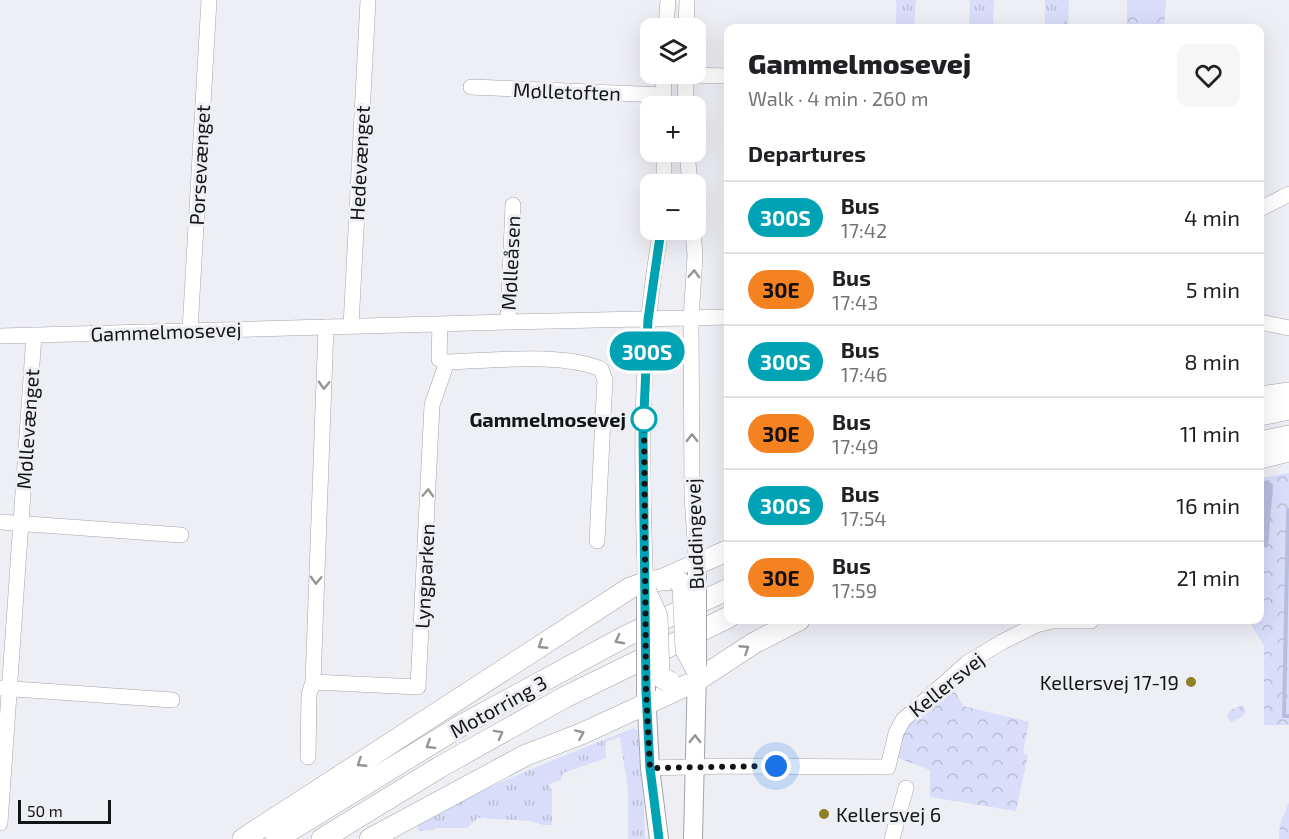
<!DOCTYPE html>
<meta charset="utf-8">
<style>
body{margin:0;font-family:"Exo 2",sans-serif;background:#f6f6f6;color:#202124;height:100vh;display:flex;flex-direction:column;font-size:22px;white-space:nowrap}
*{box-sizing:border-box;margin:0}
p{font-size:20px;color:#757577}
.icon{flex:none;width:33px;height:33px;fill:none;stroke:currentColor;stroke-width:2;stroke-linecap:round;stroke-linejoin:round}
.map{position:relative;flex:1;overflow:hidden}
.side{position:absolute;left:724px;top:24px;width:540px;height:600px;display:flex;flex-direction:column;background:#fff;border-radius:12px;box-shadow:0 6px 24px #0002}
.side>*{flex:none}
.badge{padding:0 12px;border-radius:20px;font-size:21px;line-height:39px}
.buttons{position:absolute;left:640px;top:18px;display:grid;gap:12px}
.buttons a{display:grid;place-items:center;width:66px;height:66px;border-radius:12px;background:#fff;box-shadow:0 6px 24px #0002;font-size:30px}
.scale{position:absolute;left:18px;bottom:15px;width:93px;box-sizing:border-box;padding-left:6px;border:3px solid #131416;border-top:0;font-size:16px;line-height:21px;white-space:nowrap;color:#131416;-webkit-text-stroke:4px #eeeff5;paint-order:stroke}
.you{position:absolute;width:30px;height:30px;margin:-15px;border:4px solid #fff;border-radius:50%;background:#1a73e8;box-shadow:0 0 0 9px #1a73e833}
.map>.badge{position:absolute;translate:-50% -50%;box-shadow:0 0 0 3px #fff}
h2{padding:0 24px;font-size:22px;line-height:54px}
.round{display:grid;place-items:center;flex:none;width:63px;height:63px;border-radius:12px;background:#f6f6f6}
.summary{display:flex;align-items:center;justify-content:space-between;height:102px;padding:0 24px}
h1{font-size:28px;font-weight:800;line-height:45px}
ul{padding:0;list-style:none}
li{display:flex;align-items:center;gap:18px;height:72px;padding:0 24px;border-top:2px solid #e0e0e0}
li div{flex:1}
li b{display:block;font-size:22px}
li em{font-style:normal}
li .badge{min-width:66px;font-weight:700;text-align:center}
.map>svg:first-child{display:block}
.grass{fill:url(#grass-tufts)}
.park{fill:url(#park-crowns)}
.pitch{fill:#d9ddf9}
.water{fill:#b8bde0}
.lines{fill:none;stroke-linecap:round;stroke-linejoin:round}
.stream{stroke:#b8bde0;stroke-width:4}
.minor-casing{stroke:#a3a4aa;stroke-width:16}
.major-casing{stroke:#a3a4aa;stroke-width:20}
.highway-casing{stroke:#a3a4aa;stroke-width:22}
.minor{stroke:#fff;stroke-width:15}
.major{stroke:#fff;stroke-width:18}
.highway{stroke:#fff;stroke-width:21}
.major-bridge-casing{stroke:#a3a4aa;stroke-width:20;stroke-linecap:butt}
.highway-bridge-casing{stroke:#a3a4aa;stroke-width:22;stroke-linecap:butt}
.major-bridge{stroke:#fff;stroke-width:18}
.highway-bridge{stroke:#fff;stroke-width:21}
.oneway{stroke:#959596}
.line-casing{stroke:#fff;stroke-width:14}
.line{stroke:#00a3b4;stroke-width:9}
.walk{stroke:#131416;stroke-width:6;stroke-dasharray:0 10.8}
.stop-dot{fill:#fff;stroke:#00a3b4;stroke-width:3}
.poi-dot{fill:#908027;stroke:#eeeff5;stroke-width:2}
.labels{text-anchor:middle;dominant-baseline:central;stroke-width:6;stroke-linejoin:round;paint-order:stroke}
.street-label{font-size:20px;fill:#131416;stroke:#eeeff5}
.stop-label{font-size:20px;font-weight:bold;fill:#131416;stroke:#eeeff5;text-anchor:end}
.poi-label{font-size:20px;fill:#131416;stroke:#eeeff5;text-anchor:end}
</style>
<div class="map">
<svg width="1289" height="839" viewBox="0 0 1289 839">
<defs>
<pattern id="grass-tufts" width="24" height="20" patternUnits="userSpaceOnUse" patternTransform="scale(1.5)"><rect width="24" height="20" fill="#d9ddf9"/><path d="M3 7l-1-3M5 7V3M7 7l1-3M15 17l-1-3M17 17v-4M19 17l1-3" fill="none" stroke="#b9bdd5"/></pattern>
<pattern id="park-crowns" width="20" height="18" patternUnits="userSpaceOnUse" patternTransform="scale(1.5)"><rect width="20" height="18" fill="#d9ddf9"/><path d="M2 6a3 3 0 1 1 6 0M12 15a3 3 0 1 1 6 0" fill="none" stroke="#b9bdd5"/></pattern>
</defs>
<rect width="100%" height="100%" fill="#eeeff5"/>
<path class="grass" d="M896,0H916L914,28H896Z
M970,0H994L993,28H969Z
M1045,0H1069L1068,28H1045Z
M634,728L641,732L645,839H628V790L620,737L605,742L606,758L563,773L561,780L549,784L552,791V825H543L531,821L478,818L467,828H435L434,830L418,831V822C487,785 561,757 634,728Z"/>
<path class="park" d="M1127,0H1166L1164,28H1127Z
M1289,473V725H1264V646L1248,620H1260V478Z
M953,688L963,706L1029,722L1023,753L1028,755L1016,811L930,797V770L895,757L905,725L942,692Z
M1243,705L1246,712L1240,718L1231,722L1227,717L1229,711Z
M1289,802V839H1279L1280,824Z"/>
<path class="pitch" d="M1130,0H1163L1162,16L1130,15Z"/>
<path class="water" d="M1268,480L1273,485L1268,547L1260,548V482Z"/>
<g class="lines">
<path class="stream" d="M1288,510L1284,716H1289"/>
<g class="minor-casing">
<path id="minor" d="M666,28L668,0
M686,28L687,0
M685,74L686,106
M685,75L729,76
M471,87L663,95
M663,106L664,74
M664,152V184
M687,152L690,184
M1260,209L1289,194
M693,230L695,256L691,319L692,496L697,571
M508,322L513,205
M1260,322L1289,328
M440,324L439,359L447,362C491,361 561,352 601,369L605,380L604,398L597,541
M351,326L368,0
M326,327L313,682L418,687L432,405L447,362
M190,330L209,0
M0,336L508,322L729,317
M0,522L181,535
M646,591C641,471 639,348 661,230
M0,688L172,700
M308,757L309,694L313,682
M650,768L728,766L888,767L896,733L903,720L967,663L1002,642L1036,625L1053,621H1091
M0,823L34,335
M892,839L906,788"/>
</g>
<g class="major-casing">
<path id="major" d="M646,691L650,768L659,839
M693,839L697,670"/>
</g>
<g class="highway-casing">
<path id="highway" d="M1260,397L1289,393
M1260,415L1289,409
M1260,442L1289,436
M1260,458L1289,451
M661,580L729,550
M243,839L630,588C646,582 661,578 677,580
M276,839L462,725L628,635L729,589
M322,839L440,767L565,697L729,617
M370,839L526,755L581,734L696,681L754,643L799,620"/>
</g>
<use href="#minor" class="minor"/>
<use href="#major" class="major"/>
<use href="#highway" class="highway"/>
<g class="major-bridge-casing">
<path id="major-bridge" d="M646,593V691
M697,670V572"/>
</g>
<g class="highway-bridge-casing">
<path id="highway-bridge" d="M677,580L683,585L686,650L697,670
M646,592L657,616L659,673L661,677L669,682"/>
</g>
<use href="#major-bridge" class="major-bridge"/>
<use href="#highway-bridge" class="highway-bridge"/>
</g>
<defs><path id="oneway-chevron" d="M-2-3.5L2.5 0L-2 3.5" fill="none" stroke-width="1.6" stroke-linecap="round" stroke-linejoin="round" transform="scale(1.5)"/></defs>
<g class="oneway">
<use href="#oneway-chevron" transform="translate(694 274) rotate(-87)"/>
<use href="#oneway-chevron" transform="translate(324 385) rotate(92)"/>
<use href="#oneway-chevron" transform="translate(692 438) rotate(-90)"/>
<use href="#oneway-chevron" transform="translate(428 493) rotate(-87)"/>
<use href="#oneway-chevron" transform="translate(316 580) rotate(92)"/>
<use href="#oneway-chevron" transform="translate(619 640) rotate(152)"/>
<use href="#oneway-chevron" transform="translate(542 645) rotate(147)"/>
<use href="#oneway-chevron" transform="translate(745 649) rotate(-33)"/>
<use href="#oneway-chevron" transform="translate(499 734) rotate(-29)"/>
<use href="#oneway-chevron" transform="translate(580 734) rotate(-23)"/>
<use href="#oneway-chevron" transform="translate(695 739) rotate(-89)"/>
<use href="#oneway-chevron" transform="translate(430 745) rotate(148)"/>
<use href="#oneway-chevron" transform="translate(361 763) rotate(147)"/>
</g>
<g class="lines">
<g class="line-casing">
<path id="line" d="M659,839L650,768L646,691L643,436L648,320L661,230"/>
</g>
<use href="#line" class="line"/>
<path class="walk" d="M644,419L646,691L650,768L776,766"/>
</g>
<circle class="stop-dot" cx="644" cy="419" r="12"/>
<g class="poi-dot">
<circle cx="1191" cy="682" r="6"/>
<circle cx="824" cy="814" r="6"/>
</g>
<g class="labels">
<g class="street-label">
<text transform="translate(567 91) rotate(2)">Mølletoften</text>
<text transform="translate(359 163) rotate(-87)">Hedevænget</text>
<text transform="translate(199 165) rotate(-87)">Porsevænget</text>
<text transform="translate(510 263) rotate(-87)">Mølleåsen</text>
<text transform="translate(166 331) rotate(-2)">Gammelmosevej</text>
<text transform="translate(27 429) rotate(-86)">Møllevænget</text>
<text transform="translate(694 534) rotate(-92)">Buddingevej</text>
<text transform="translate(424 576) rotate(-87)">Lyngparken</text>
<text transform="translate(946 684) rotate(-39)">Kellersvej</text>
<text transform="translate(498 706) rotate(-29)">Motorring 3</text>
</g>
<g class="stop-label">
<text x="626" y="419">Gammelmosevej</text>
</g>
<g class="poi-label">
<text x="1179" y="682">Kellersvej 17-19</text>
<text x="836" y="814" text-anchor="start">Kellersvej 6</text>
</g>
</g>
</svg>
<div class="buttons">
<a><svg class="icon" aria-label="layers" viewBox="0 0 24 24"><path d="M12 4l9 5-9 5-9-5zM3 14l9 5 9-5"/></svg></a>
<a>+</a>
<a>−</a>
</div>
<div class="scale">50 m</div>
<div class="you" style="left:776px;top:766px"></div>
<b class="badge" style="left:647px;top:351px;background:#00a3b4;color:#fff">300S</b>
<section class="side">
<div class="summary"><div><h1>Gammelmosevej</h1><p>Walk · 4 min · 260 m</p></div><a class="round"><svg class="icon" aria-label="heart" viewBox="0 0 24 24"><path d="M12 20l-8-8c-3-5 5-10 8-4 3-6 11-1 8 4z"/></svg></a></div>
<h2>Departures</h2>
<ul>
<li><span class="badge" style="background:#00a3b4;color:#fff">300S</span><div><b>Bus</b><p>17:42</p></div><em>4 min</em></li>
<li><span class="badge" style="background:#f58220;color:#111">30E</span><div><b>Bus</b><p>17:43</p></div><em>5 min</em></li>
<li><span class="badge" style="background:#00a3b4;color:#fff">300S</span><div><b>Bus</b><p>17:46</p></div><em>8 min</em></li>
<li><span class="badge" style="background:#f58220;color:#111">30E</span><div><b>Bus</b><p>17:49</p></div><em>11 min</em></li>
<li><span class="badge" style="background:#00a3b4;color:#fff">300S</span><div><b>Bus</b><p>17:54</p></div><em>16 min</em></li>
<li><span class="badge" style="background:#f58220;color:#111">30E</span><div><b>Bus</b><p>17:59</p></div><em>21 min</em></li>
</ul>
</section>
</div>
